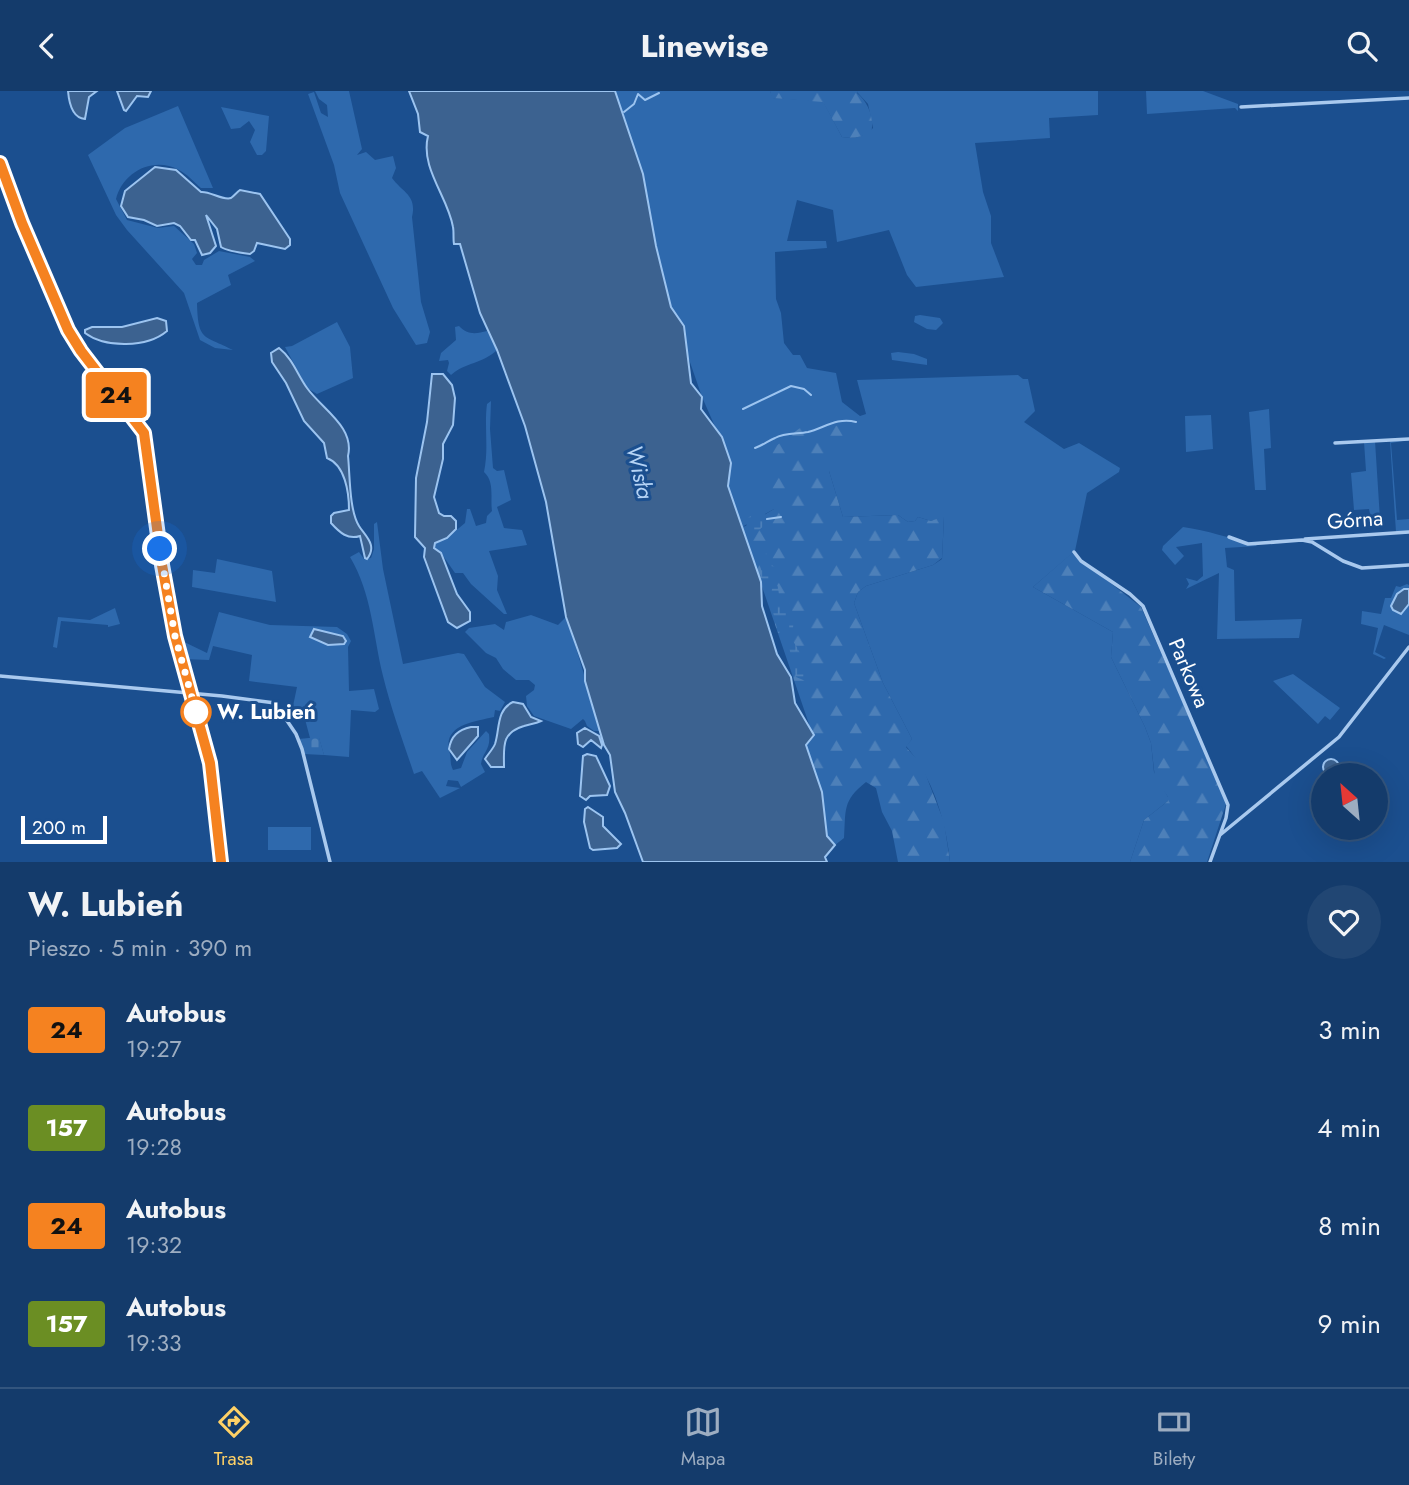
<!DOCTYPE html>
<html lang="pl">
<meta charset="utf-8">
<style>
body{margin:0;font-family:Jost,sans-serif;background:#214673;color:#f1f3f6;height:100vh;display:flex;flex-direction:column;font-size:26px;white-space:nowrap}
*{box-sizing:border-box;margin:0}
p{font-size:23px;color:#9dadc1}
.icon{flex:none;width:38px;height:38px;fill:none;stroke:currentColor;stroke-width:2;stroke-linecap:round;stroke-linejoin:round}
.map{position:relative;height:771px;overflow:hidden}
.drawer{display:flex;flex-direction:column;background:#143b6b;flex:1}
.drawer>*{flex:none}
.badge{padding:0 14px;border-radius:5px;font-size:24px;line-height:46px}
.needle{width:46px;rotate:333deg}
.controls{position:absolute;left:1311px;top:672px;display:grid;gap:14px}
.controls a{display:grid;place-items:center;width:77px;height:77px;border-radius:50%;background:#143b6b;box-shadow:0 7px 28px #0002,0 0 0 2px #33557e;font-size:35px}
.scale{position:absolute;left:21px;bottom:18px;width:86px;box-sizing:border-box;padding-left:7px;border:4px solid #fff;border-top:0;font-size:19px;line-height:24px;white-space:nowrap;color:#fff;-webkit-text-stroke:5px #1b4f8f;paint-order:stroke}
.you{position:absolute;width:35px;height:35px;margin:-18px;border:5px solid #fff;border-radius:50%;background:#1a73e8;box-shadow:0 0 0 10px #1a73e833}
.map>.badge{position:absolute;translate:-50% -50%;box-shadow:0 0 0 4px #fff}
.round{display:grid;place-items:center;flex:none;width:74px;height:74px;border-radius:37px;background:#214673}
.summary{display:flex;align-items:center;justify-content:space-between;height:119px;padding:0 28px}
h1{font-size:33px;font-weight:700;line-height:52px}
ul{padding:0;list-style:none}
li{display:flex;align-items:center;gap:21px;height:98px;padding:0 28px}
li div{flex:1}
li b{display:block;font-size:26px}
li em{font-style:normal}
li .badge{min-width:77px;font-weight:700;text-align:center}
header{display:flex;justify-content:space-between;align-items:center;height:91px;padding:0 28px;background:#143b6b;font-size:32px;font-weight:700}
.menu{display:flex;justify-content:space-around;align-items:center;height:98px;border-top:2px solid #33557e;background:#143b6b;font-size:19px;color:#9dadc1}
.menu a{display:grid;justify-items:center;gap:4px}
.menu .on{color:#ffd166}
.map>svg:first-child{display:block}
.green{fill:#2e69ad}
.forest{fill:url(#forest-firs)}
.wetland{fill:url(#wetland-marsh)}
.cemetery{fill:url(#cemetery-stones)}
.water{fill:#3c6290;stroke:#9cc4f0;stroke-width:2}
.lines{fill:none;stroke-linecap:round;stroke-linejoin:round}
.stream{stroke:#9cc4f0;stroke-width:2}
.minor{stroke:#a9c9ee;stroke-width:3.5}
.line-casing{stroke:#fff;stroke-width:16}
.line{stroke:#f58220;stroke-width:10}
.walk{stroke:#fff;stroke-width:7;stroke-dasharray:0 12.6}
.stop-dot{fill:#fff;stroke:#f58220;stroke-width:3.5}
.labels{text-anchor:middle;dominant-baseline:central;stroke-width:6;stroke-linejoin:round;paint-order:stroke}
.street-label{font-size:21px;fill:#fff;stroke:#1b4f8f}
.stop-label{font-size:21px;font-weight:bold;fill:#fff;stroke:#1b4f8f;text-anchor:start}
.water-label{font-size:23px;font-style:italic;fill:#b5d3f5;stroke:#1b4f8f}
</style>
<header><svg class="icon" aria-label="back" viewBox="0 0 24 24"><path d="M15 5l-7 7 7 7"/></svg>Linewise<svg class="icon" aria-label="search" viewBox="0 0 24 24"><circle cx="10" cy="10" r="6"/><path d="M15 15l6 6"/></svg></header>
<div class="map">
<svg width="1409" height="771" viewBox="0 0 1409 771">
<defs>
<pattern id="forest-firs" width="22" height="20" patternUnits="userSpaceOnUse" patternTransform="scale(1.75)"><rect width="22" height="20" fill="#2e69ad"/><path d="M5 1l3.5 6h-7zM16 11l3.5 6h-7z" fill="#4d80b9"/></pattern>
<pattern id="wetland-marsh" width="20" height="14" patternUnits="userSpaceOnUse" patternTransform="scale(1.75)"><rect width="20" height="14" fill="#2e69ad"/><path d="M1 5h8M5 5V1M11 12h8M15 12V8" fill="none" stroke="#4d80b9"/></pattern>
<pattern id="cemetery-stones" width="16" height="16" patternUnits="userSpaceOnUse" patternTransform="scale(1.75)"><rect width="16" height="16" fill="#2e69ad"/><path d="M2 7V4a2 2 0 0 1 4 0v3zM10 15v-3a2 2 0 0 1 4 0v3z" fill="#4d80b9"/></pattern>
</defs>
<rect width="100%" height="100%" fill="#1b4f8f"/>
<path class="green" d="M315,0H349L362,58L357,64L366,61L375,69L393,65L396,77L392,87C403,102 417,104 412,126L421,211L430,241L427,252L416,254L393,217L340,102L334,74L308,3L314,1L321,22L328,26L327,14L319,8Z
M615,0H770L773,7L823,10L842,46C855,48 864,46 873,37L868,13L857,1L858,0H1098V24L1049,27L1050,47L975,52L983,101L991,125V152L1004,186L916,196L907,184L889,139L837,151L833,119L797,109L787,150H826L827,157L775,161L776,208L781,222L784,252L793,264H800L807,277L836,282L842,311L860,325L866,323L857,289L1018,284L1023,288H1028L1035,320L1024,331L1064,358L1079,352L1120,377L1119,381L1087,402L1075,460L1033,496L1113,541L1111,566L1145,636L1151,652L1154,681L1168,706V710L1144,729L1130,771H950C946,730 933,687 906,655L912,648L883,592L854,512L858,501L866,495L933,474L942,468L944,426L931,430L918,426L915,430L908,431L898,424L843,426L829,380L774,418L742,436L728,395L731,372L702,306L671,216L656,155L643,83Z
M1146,0H1203L1238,13V20L1235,17L1147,23Z
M178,15L213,97H201C194,91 187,83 179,79C153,65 123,81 116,108L127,129L158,137L174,135L194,153L197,162L192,168L196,174H202L204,169L219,160L250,166L255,170L228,184L231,194L197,212C198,251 204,244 233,259L215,257L200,249L184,202L127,139L116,124L88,64L125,37Z
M221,16L269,25L266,60L262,64H257L250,51L255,39L249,30L240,37L231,38Z
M920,224L940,227L943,232L936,239L927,238L914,231L915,225Z
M337,231L350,256L353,287L317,303L307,297L285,256L292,255Z
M459,235C467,244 476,243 487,240L497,259C484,272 464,272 451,284L447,280L449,272L448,269L439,270L441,262L456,249L455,236Z
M898,261L914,263L927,268V274L892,269L891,262Z
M491,310L490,338L493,377L497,380L504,379L511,409L497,416L504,437L522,439L527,454L489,460L498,485L497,499L507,523H504L471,493L463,482H455L441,462L434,457V452L447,447L465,432L467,418H470L476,435L486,432L487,425L492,420C490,407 495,391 484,381C489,358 484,335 487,313Z
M1269,318L1271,357L1264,358L1266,399H1255L1249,321Z
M1211,324L1213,358L1186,361L1185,325Z
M1409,349L1391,352L1397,429L1409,428V440L1396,441L1390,350Z
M1375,350L1380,428H1371L1369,418L1354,419L1351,382L1366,380L1364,351Z
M377,431L383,478L403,573L458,562L464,563L485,596L505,611L500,620L495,619L494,626C473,631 441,634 450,663C451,669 450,673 453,679L461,677L467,661L486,640L489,643C491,659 483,660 481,673L485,681L461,696L458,690L448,689L446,695L460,697L440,707L422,680L414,683C403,650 391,618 383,585C373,544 372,503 350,466L359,461L364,468L371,467L374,458V433Z
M1183,436C1207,439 1230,448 1254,452L1257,455L1225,457L1227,476L1234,479L1235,530L1302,528L1299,547L1217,548L1219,482L1186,498L1189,493L1186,487L1197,490L1203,485L1202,452L1176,456L1184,465L1175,474L1162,459L1163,455Z
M217,468L272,480L276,511L192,496L193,479L215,482Z
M1407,493L1409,494V544L1384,534L1375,561L1386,567L1384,568L1373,563L1378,537L1361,533L1362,520L1381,523L1385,507H1391L1396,495L1400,496Z
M115,517L120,533L108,536V534L61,530L57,557L53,556L58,526L90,529Z
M219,521L270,534L337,536L347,543L351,550L348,556L349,600L374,598L379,618L375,621L351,619L349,666L324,664L319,647H310L302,617L293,615L297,596L249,590L252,564L213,555L209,569L183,568L178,548L207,562Z
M531,524L558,534L566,526C579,564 589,601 600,640H594L587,635L585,630L583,628L571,638L534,625L527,615L526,605L534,599L535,594L529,589H516L503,578L496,567L486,562L465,541L469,537L495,533L504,539L506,531Z
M1293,583L1340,617L1330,629L1325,625L1318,633L1273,590Z
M268,736H311V759H268Z"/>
<path class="forest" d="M770,0H858L857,2C868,11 875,28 871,42C861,46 852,48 842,46L823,11L772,7Z
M812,328L852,339L829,380L843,426L898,424L908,431L915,430L918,426L931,430L944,425L942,467L933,474L866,495L858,501L854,512L883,592L912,648L906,656L922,674L944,731L950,771H898L892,740L882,721L876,697L866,691C842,710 846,719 844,747L835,754L827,745L822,701L806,654L809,633L742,437L774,418L768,361Z
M1072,462L1141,516L1225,708L1226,713L1207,771H1130L1144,729L1168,710V706L1155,687L1151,652L1145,636L1111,566L1113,541L1033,496Z"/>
<path class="wetland" d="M764,422L769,429C762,438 753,443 745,451L739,431L747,438L746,428L754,423Z
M766,462L770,473C777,477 781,481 779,489L775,490L778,496L779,504H786L794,525L793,537L778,542L769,504L774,494L773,491L766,490L762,494L759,485L762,482L758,467L764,475Z
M791,548C798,555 808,578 810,589L808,591L796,586L788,552Z"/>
<path class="cemetery" d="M319,646L324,664L304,663L299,648Z"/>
<path class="water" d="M68,0H97L89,6L85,28C72,27 69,12 68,0Z
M117,0H151L148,6L137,5L126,20L124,19Z
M409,0H615L643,83L656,155L671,216L684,235L691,292L702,306L701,318L722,346L731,372L728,395L761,491L762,515L777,563L791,586L795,612L814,644L806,654L822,701L827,745L835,754L825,766L827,771H643L625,722L615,701L610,664L604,654L585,590V579L566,526L546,411L525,335L497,259L480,222L460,153H454C453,148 454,141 453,136C448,106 420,77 428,45L420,41L418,23Z
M155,76L176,79L201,101C210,100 223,110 231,107C234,105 237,101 240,99L260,103L290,148V154L285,158L257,152L254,160L250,163C242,162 227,160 221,156L217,138L206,124L216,155L210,162L202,164L195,149H191L180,135L174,132L157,135L144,129L128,126L121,115L125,100Z
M157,227L166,230L167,240C147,257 105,257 85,242V239L92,236H122Z
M279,257C293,268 297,283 307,297C322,318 355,336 348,365C350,383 349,419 359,435C365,445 378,454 367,468L365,467L360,445C348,449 340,442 331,432V425L334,422L349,419C349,401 345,374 327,367L324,352L304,330L286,292L272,271L271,262Z
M432,283H443L452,294L455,307L453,334L443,353V368L434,406L439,422L444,425H451L456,430V438L447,447L435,452L434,457L441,462L457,503L470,521V530L457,537L448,531L424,466L425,457L415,446L416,387L427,331Z
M1404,498H1409V513L1401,523L1393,519L1391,515L1397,503Z
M314,538L343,545L346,550L344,553L328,554L310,546Z
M513,611L523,613L531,626L541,630C535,633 530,633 524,635C501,642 504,655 504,676H491L485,668C488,663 493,658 495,653C500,638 496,619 513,611Z
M471,636H478V645L457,669L449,658C451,645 458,639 471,636Z
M585,637L599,645L602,654L601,657L591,649L583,656L578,653L577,642Z
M587,663L596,665L610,695L607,704L590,705L586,709L580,705L583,665Z
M1323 676a8 8 0 1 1 16 0a8 8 0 1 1-16 0Z
M588,716L603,726V735L621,753L617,757L593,759L590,757L584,731L585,718Z"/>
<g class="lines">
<path class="stream" d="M624,21L634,13L638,3L645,9L659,2
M743,318L791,295L804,298L811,304
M755,357C763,354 768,350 775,347C784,342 798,343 808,341C824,337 837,326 856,331
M767,428L781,426"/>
<path class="minor" d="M1241,16L1409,7
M0,72L22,132L68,239L81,260L144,342L162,474L175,545L210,672L221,771
M1335,352L1409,348
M1229,446L1248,453L1302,449L1312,451L1343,470L1362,477L1409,474
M1305,448L1409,441
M1074,461L1081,470L1130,503L1143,515L1228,714L1226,727L1210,771
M0,585L222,605L275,612L296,643L302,658L330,771
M1220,744L1339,646L1409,556"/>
</g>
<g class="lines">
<g class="line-casing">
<path id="line" d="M0,72L22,132L68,239L81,260L144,342L162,474L175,545L210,672L221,771"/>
</g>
<use href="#line" class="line"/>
<path class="walk" d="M160,458L175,545L196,621"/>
</g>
<circle class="stop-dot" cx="196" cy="621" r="14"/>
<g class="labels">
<g class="street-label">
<text transform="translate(1355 429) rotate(-4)">Górna</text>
<text transform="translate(1189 582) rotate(67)">Parkowa</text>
</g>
<g class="stop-label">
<text x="217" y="621">W. Lubień</text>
</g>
<g class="water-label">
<text transform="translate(640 381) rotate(77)">Wisła</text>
</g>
</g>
</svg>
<div class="controls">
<a><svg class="needle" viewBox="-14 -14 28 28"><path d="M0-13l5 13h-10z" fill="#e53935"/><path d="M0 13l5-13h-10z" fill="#9dadc1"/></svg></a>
</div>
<div class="scale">200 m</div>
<div class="you" style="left:160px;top:458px"></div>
<b class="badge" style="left:116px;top:304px;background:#f58220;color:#111">24</b>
</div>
<section class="drawer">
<div class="summary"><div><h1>W. Lubień</h1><p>Pieszo · 5 min · 390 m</p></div><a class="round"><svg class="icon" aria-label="heart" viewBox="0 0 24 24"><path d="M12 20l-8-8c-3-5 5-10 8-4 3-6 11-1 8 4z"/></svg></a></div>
<ul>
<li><span class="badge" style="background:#f58220;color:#111">24</span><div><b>Autobus</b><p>19:27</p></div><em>3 min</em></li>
<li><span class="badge" style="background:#6b8e23;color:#fff">157</span><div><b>Autobus</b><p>19:28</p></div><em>4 min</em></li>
<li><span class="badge" style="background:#f58220;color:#111">24</span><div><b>Autobus</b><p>19:32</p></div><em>8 min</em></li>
<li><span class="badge" style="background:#6b8e23;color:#fff">157</span><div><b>Autobus</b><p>19:33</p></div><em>9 min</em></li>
</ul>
</section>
<nav class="menu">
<a class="on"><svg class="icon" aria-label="directions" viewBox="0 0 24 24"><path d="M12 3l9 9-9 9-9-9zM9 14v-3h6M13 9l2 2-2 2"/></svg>Trasa</a>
<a><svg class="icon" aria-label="map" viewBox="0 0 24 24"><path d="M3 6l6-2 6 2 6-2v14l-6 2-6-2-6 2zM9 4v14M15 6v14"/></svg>Mapa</a>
<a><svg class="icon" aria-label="tickets" viewBox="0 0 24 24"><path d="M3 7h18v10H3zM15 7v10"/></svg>Bilety</a>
</nav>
